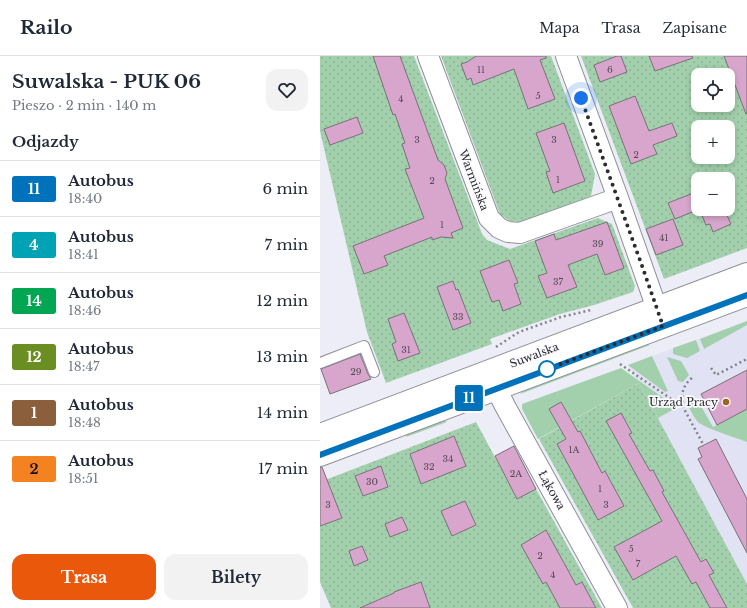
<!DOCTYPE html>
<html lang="pl">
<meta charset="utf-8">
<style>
body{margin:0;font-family:"Libre Baskerville",serif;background:#f2f2f3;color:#1f2937;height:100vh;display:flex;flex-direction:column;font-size:15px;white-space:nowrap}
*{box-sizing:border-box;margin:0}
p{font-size:13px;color:#747a83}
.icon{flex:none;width:22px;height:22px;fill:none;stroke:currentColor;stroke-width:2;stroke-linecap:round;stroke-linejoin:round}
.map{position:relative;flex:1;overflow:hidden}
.drawer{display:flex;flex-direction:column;background:#fff;width:320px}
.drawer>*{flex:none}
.badge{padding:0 8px;border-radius:3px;font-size:14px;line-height:26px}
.fabs{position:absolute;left:371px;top:12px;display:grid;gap:8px}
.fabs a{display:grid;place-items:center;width:44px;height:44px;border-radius:8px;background:#fff;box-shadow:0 2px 6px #0003;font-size:20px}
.you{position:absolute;width:20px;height:20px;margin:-10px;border:3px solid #fff;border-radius:50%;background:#1a73e8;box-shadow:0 0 0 6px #1a73e833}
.map>.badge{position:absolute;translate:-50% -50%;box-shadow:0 0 0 2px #fff}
h2{padding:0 12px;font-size:15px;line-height:36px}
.round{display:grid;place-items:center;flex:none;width:42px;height:42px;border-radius:12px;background:#f2f2f3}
.head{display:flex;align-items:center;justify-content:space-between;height:68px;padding:0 12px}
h1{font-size:19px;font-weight:700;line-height:30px}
.action{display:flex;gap:8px;margin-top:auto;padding:8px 12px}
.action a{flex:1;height:46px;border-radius:12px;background:#ea580c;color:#fff;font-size:16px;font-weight:700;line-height:46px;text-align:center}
.action a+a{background:#f2f2f3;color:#1f2937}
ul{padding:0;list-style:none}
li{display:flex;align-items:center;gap:12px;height:56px;padding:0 12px;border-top:1px solid #e0e1e3}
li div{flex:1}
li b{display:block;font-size:15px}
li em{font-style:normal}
li .badge{min-width:44px;font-weight:700;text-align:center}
header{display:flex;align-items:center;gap:24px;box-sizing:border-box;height:56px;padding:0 20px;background:#fff;border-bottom:1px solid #e0e1e3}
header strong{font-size:19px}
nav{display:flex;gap:22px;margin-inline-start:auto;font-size:14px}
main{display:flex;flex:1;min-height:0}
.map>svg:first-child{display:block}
.built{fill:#e1e3f4}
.grass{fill:#a2d0ac}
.park{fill:url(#park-dots);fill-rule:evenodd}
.building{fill:#d8a6cc;stroke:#797177}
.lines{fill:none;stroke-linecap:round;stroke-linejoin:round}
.lane-casing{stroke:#8e8f99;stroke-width:12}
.street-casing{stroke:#8e8f99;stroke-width:22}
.secondary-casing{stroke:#8e8f99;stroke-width:24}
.path{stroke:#83848a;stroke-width:2.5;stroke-dasharray:2 3;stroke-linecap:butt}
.lane{stroke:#fff;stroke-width:10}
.street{stroke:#fff;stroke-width:20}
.secondary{stroke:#fff;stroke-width:22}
.line-casing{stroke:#fff;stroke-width:9}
.line{stroke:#0072bc;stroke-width:6}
.walk{stroke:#2b2c30;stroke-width:4;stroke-dasharray:0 7.2}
.stop-dot{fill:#fff;stroke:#0072bc;stroke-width:2}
.poi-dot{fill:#9c651f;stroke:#fbfbff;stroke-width:1.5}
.labels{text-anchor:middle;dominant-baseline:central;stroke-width:3.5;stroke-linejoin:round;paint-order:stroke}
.number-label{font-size:9px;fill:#564a57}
.street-label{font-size:11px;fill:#2b2c30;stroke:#fbfbff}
.poi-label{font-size:11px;fill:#2b2c30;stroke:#fbfbff;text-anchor:end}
</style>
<header>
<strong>Railo</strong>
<nav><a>Mapa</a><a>Trasa</a><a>Zapisane</a></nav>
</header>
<main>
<section class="drawer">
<div class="head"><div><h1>Suwalska - PUK 06</h1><p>Pieszo · 2 min · 140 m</p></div><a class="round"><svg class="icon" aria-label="heart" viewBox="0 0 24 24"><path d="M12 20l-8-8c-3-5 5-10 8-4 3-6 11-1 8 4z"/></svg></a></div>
<h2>Odjazdy</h2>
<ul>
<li><span class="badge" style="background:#0072bc;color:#fff">11</span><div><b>Autobus</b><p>18:40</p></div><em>6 min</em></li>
<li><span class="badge" style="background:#00a3b4;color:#fff">4</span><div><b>Autobus</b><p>18:41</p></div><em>7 min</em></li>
<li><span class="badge" style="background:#00a651;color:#fff">14</span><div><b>Autobus</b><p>18:46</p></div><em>12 min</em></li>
<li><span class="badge" style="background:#6b8e23;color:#fff">12</span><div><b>Autobus</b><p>18:47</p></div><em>13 min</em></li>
<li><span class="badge" style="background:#8b5e3c;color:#fff">1</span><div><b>Autobus</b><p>18:48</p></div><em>14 min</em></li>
<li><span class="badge" style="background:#f58220;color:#111">2</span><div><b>Autobus</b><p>18:51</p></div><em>17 min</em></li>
</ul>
<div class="action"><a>Trasa</a><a>Bilety</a></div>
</section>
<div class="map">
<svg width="427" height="552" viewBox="0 0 427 552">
<defs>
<pattern id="park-dots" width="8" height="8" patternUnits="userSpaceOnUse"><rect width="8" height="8" fill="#a2d0ac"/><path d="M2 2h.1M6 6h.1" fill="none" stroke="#8cb394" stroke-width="1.8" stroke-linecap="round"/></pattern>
</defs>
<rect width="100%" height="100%" fill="#ecedf7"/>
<path class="built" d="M427,265V529L308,309Z"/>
<path class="grass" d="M427,265V269L384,293L380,283Z
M376,284L380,295L367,302L353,298V292Z
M326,287L330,289L200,338L205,333Z
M332,300L348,335L345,336L308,309Z
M347,301L361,305L369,319L363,326L358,325Z
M301,312L355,350L356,352L338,362L319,327L218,383L202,353V348Z
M377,343L393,371L427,353V386C417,382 381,371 377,365C373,360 370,353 367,348Z
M122,363L127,366L86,381L87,377Z"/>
<path class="park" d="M0,0H94L162,178L167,184L190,193L278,162L292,168L315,230L313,236L274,249L240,258L170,283L172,288L66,327L47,276L0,75Z
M121,0H231L275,118L271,140L203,166L190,165L180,158Z
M261,0H427V192L344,223ZM378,19H408V49H378ZM378,71H408V101H378ZM378,123H408V153H378Z
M319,327L427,528V552H313L219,383Z
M156,366L197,442L216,433L282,552H11L0,526V426Z"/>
<path class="building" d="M53,0H80L118,104L124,109L127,117L125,123L143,172L131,177L133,182L121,181L112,184V181L64,200L68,209L44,218L33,190L104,162L85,113L90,112L82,88L85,87L75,58L73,59Z
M156,0H226V2L220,4L235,43L208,53L194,13L153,29L151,22L147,24L141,8L147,6Z
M297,0H301L307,16L280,26L274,9Z
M329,0H372L373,2L335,15Z
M404,0H427V57L426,58Z
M315,40L329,75L352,67L357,80L333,89L337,98L311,108L289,50Z
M37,61L43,77L10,89L4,73Z
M244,67L265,125L233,137L226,116L230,115L216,77Z
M371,138L377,154L355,163L348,147Z
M391,153H404L411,168L393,176L390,168L386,169L381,157Z
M353,163L363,189L336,199L326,173Z
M287,166L304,212L285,219L277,198L248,209L257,231L227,242L218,220L227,217L215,185L234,178L236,184Z
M189,204L198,227L194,228L201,248L183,255L179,244L172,246L160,215Z
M133,225L136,234L138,233L151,267L133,274L117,231Z
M84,257L100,297L78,305L72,288L76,286L68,263Z
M40,298L48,318L51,323L10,338L1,313Z
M427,314V353L397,369L381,338Z
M241,346L258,376L260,375L282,417L285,415L304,450L278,464L237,388L246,383L229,353Z
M301,357L312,377L309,378L330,415L333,414L344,435L342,436L381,506L386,503L394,517L389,519L407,552H390L376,526L372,528L356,500L313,524L294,491L342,465L286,365Z
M134,380L146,410L101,428L90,398Z
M396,383L427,443V497L378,403L382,401L378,392Z
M194,390L216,433L197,443L175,400Z
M61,410L68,431L43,440L35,420Z
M0,411H2L22,462L0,470Z
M145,445L156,469L132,480L121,455Z
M82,461L88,474L70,481L65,468Z
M226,474L256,529L262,526L276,552H240L226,526L223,528L201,489Z
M42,490L48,504L34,510L29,495Z
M101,526L110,552H40L74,537V536Z"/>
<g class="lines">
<g class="lane-casing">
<path id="lane" d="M0,307L44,290L54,316"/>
</g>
<g class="street-casing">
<path id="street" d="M108,0L169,162L179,172L188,176L200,177L298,142
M246,0L298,142L342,267
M169,318L185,350L297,552"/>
</g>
<g class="secondary-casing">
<path id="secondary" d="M0,379L427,218
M0,399L427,239"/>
</g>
<path class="path" d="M176,291L199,276L241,261L271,254
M300,308L363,351L383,388
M391,312L396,319L427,303
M363,351C361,339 362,330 372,322"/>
<use href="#lane" class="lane"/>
<use href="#street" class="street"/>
<use href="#secondary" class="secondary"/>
</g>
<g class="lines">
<g class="line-casing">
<path id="line" d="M0,399L427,239"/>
</g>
<use href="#line" class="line"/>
<path class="walk" d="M227,313L343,270L321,207L261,42"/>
</g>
<circle class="stop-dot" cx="227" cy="313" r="8"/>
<circle class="poi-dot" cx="406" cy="346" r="4"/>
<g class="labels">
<g class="number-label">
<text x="161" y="13">11</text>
<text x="290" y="13">6</text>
<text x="218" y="39">5</text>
<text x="81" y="42">4</text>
<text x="97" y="83">3</text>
<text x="234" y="83">3</text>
<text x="316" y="98">2</text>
<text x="238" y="123">1</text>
<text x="112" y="124">2</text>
<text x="122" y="168">1</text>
<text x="344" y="181">41</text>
<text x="278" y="187">39</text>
<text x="238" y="225">37</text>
<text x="138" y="260">33</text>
<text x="86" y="293">31</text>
<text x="36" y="315">29</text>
<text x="254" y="393">1A</text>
<text x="128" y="402">34</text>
<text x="109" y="410">32</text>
<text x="196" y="417">2A</text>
<text x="52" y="425">30</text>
<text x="280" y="432">1</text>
<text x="8" y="448">3</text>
<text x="286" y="448">3</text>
<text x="311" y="492">5</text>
<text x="220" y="499">2</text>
<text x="318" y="507">7</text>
<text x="233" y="518">4</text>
</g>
<g class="street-label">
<text transform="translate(154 124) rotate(69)">Warmińska</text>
<text transform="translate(214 299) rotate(-21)">Suwalska</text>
<text transform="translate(232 434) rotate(61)">Łąkowa</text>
</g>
<g class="poi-label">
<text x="398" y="346">Urząd Pracy</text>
</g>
</g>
</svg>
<div class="fabs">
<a><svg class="icon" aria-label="locate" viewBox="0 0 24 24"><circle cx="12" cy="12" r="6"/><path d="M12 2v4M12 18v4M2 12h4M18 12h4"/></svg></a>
<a>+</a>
<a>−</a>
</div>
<div class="you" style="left:261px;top:42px"></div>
<b class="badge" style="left:149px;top:342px;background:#0072bc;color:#fff">11</b>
</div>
</main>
